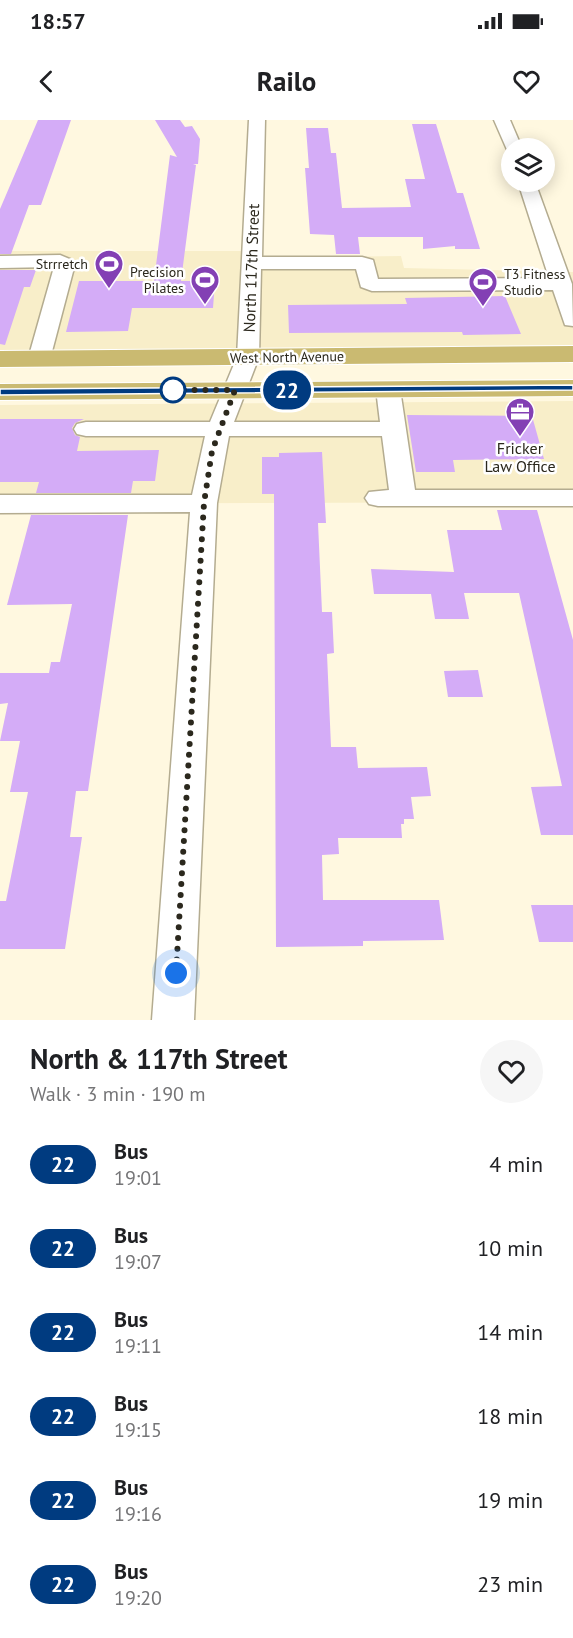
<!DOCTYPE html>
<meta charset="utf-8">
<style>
body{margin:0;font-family:"PT Sans",sans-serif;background:#f6f6f6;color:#202124;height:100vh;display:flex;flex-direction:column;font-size:22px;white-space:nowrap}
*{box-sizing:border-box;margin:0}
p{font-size:20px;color:#757577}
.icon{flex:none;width:33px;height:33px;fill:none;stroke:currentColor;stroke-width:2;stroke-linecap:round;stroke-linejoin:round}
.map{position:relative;height:900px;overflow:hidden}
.side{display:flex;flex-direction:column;background:#fff;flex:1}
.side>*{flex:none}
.badge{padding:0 12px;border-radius:20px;font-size:21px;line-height:39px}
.controls{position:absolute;left:501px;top:18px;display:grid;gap:12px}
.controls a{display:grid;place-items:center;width:54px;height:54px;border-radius:50%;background:#fff;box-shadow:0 3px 15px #0003;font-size:30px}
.you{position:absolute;width:30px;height:30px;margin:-15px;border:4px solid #fff;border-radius:50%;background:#1a73e8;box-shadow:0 0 0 9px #1a73e833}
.map>.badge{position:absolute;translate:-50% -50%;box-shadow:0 0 0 3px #fff}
.round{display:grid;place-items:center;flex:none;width:63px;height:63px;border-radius:32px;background:#f6f6f6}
.headline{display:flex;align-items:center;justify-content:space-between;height:102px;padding:0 30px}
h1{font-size:28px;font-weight:700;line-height:45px}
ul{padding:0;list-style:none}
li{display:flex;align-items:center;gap:18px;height:84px;padding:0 30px}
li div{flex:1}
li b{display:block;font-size:22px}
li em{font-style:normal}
li .badge{min-width:66px;font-weight:700;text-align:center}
.status{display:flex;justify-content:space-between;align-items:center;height:42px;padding:0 30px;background:#fff;direction:ltr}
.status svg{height:16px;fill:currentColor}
header{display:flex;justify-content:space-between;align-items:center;height:78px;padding:0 30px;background:#fff;font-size:27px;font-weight:700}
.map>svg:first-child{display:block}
.built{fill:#f8eec9}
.building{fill:#d4acf7}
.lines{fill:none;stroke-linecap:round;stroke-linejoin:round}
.minor-casing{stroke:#b4ac90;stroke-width:3}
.major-casing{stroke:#fff;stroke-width:2}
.minor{fill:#fff;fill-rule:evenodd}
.major{fill:#caba71;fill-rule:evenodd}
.line{fill:#003b80;stroke:#fff;stroke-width:1.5}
.walk{stroke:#2b281d;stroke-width:6;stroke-dasharray:0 10.8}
.stop-dot{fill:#fff;stroke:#003b80;stroke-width:3}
.labels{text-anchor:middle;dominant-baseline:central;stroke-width:5;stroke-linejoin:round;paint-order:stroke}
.far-poi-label{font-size:14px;fill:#2b281d;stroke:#fff;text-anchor:end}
.far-street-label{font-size:14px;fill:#2b281d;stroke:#fff}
.street-label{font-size:16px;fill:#2b281d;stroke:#fff}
.poi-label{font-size:16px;fill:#2b281d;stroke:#fff}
</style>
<div class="status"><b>18:57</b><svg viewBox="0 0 49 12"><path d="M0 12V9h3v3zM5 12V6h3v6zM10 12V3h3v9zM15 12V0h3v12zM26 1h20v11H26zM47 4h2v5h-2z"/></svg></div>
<header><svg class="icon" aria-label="back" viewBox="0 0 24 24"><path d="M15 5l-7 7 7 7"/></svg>Railo<svg class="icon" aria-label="heart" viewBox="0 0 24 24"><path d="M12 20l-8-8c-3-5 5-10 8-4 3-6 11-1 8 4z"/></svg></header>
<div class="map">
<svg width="573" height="900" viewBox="0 0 573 900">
<rect width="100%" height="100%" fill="#fff8e0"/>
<path class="built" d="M0,131H252V138L401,136L404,148L573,152V234L0,239Z
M573,281V382L0,384V285Z"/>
<path class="building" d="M38,0H71L41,85H29L11,134H0V89Z
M155,0H180L185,7L192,6L200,19L198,44H193L196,45L181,161H215L213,188H132L128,211L66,212L79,161H154L170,35L177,37Z
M412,4H436L457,73H463L480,129H455V126L423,129V117H358L360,134H336L334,115L310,114L305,48H309L306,8H328L331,33H336L342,88L411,87L405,59H425Z
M0,150H36L30,167H24L5,225L0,224Z
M505,176L521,214L463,215L462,212L289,213L288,185L407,184L405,178Z
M407,295L532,296L544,339L453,340L455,352H416Z
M0,299H84L75,303L72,308L75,315L80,317L77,331L159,330L155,361H133L131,373H36L39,362H0Z
M322,332L326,403H318L322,492H332L334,533L327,534L331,627H356L358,648L427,647L431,676L411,677L414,699H404V704H401L402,718H338L339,734L322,735L323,780H439L444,820L363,821V826L276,827L274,374H262V337H279V333Z
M497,390H537L573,520V715H541L531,667L562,666L519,473H464L469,499H435L431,474H374L371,449L454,452L447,410H502Z
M31,395H128L88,671H76L70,717H82L65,829H0V781H6L28,672H10L20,621H0L8,583L0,584V553H49L51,542H60L72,484L7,485Z
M478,550L483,577H448L444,551Z
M531,785H573V822H539Z"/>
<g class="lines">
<g class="minor-casing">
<path id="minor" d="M249,0H265L262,137H362L373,140L378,159L549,158L518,62H535L572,164L573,206L565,205L553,170L372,171L361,167L356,149H261L259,237L234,302H380L376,269L380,264H396L400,269L415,370H573V386H378L369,384L365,378L369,372L389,370L382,316H229L217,383L194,900H152L190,392L0,393V375H192L205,316H86L77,314L74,309L77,304L86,302H210L237,237Z
M494,0H510L522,28H512V32H508Z
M60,135L72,140L75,144L50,239L47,244H31L28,239L54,147L0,148V136Z"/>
</g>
<g class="major-casing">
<path id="major" d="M573,226V242L0,247V231Z
M573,260V276L0,280V264Z"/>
</g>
<use href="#minor" class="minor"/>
<use href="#major" class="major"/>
</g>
<path class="line" d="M573,265V270L0,275V269Z"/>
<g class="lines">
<path class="walk" d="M173,270H235L212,331L204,383L176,853"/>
</g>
<defs>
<g id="stadium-pin" transform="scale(1.5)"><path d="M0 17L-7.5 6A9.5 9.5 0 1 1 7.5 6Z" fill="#8340b4" stroke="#fff"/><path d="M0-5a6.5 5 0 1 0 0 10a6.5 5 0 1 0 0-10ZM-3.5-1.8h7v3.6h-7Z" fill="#fff"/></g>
<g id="office-pin" transform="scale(1.5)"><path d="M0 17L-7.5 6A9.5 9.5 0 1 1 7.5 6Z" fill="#8340b4" stroke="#fff"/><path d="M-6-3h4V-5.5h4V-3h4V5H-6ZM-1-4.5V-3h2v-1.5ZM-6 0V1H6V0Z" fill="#fff"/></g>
</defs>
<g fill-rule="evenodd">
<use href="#stadium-pin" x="109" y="144"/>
<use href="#stadium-pin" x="205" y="160"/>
<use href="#stadium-pin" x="483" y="162"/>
<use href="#office-pin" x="520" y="292"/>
</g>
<circle class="stop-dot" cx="173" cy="270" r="12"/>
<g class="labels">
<g class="far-poi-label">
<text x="88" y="144">Strrretch</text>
<text x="184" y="152">Precision<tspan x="184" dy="16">Pilates</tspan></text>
<text x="504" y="154" text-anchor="start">T3 Fitness<tspan x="504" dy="16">Studio</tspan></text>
</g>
<g class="far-street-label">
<text transform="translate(287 237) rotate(-1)">West North Avenue</text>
</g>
<g class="street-label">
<text transform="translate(251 148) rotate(-88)">North 117th Street</text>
</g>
<g class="poi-label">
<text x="520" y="328">Fricker<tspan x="520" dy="18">Law Office</tspan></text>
</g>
</g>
</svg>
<div class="controls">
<a><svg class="icon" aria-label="layers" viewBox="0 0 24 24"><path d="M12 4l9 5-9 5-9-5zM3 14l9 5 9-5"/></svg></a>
</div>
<div class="you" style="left:176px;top:853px"></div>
<b class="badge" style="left:287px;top:270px;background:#003b80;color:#fff">22</b>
</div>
<section class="side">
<div class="headline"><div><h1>North &amp; 117th Street</h1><p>Walk · 3 min · 190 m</p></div><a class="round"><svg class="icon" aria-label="heart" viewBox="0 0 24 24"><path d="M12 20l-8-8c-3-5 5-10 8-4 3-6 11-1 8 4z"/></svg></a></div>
<ul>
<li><span class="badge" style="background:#003b80;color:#fff">22</span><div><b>Bus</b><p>19:01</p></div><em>4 min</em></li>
<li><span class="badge" style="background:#003b80;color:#fff">22</span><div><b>Bus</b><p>19:07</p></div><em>10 min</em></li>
<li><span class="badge" style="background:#003b80;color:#fff">22</span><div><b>Bus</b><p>19:11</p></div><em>14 min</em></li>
<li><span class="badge" style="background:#003b80;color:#fff">22</span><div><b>Bus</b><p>19:15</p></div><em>18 min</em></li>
<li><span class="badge" style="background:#003b80;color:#fff">22</span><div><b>Bus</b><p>19:16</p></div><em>19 min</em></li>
<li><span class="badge" style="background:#003b80;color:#fff">22</span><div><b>Bus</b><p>19:20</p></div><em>23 min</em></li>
</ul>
</section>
